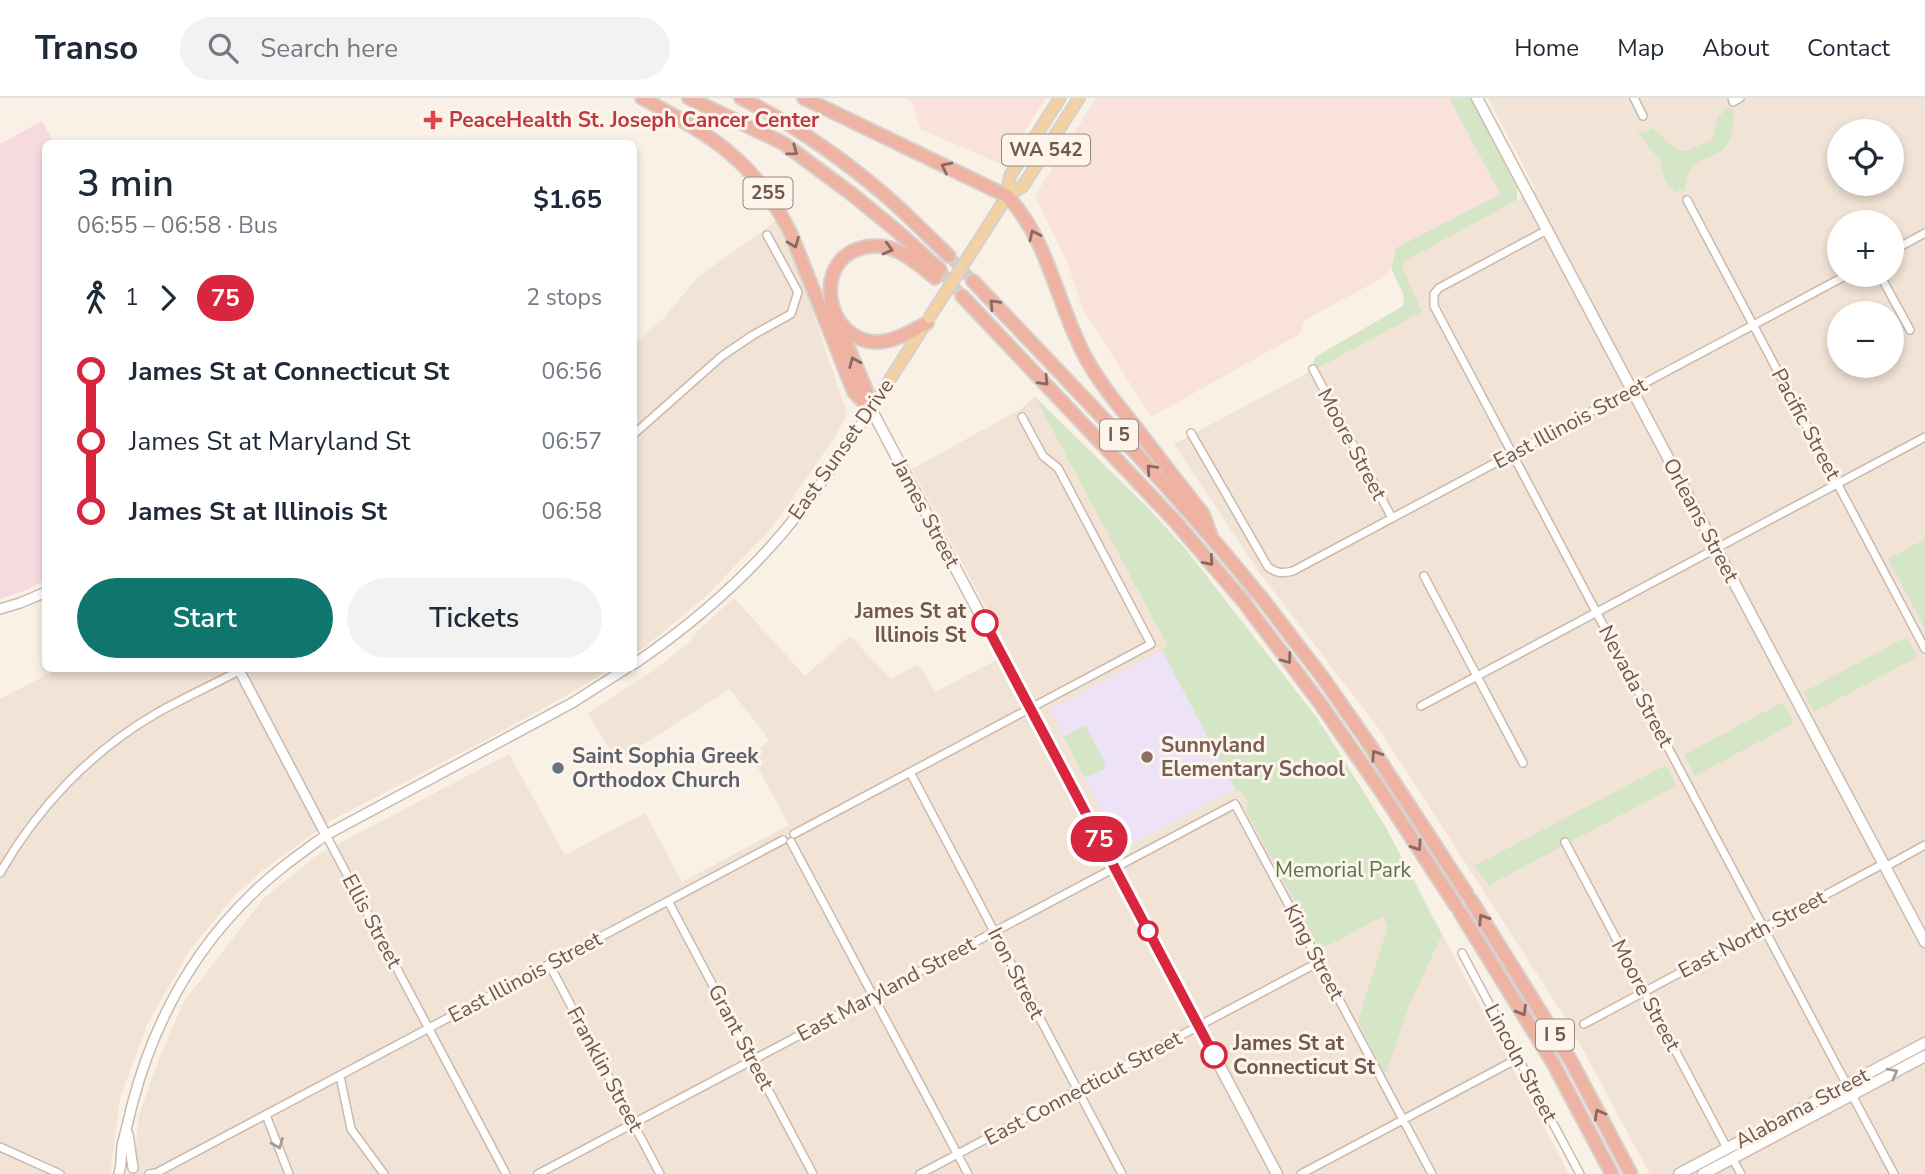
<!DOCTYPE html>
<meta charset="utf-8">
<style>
body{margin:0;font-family:"Nunito Sans",sans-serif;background:#f2f2f3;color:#1f2937;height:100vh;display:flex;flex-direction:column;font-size:26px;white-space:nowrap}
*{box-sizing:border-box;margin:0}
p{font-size:23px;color:#747a83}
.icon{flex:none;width:38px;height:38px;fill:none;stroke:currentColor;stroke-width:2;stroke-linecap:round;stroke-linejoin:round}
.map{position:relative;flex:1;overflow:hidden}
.side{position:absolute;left:42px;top:42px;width:595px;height:532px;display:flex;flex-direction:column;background:#fff;border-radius:10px;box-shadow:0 4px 10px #0003}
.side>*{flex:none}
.badge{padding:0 14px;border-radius:23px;font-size:24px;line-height:46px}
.controls{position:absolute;left:1827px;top:21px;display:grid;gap:14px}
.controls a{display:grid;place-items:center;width:77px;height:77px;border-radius:50%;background:#fff;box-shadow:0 4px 10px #0003;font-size:35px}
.map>.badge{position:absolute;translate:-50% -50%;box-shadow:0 0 0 4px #fff}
.legs{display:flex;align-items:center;gap:10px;height:77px;padding:0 35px;font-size:23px}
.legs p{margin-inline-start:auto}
.overview{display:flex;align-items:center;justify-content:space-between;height:119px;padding:0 35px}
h1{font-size:38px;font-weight:600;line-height:52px}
.cta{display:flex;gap:14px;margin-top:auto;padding:14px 35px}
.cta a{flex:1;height:80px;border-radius:42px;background:#0f766e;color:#fff;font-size:28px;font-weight:600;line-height:80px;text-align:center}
.cta a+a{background:#f2f2f3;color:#1f2937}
ul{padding:0 35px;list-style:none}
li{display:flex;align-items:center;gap:24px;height:70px;font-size:26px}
li i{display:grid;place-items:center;width:10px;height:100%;margin:0 9px;background:currentColor}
li i::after{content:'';width:18px;height:18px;margin:-9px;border:5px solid;border-radius:50%;background:#fff}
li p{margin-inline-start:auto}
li:first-child i{background:linear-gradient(#0000 50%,currentColor 0)}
li:last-child i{background:linear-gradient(currentColor 50%,#0000 0)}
header{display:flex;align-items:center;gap:42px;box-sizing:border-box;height:98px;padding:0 35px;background:#fff;border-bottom:2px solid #e0e1e3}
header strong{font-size:33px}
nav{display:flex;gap:38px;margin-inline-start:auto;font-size:24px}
.search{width:490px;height:63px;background:#f2f2f3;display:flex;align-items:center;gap:18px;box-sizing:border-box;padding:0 24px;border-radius:38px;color:#747a83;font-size:26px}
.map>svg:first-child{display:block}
.residential{fill:#f1e3d5;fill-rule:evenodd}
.commercial{fill:#f9e2db}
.education{fill:#eee3f6}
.medical{fill:#f7dadf}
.green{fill:#d5e6c6}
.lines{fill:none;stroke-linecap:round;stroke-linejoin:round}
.motorway-tunnel{stroke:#d8cbc0;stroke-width:12;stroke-dasharray:12 6;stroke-linecap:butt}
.minor-casing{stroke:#cab9ad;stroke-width:10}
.tertiary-casing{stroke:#cab9ad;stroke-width:12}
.secondary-casing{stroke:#cfbbae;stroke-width:13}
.primary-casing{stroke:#d7d0cd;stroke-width:14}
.motorway-casing{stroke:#d7d0cd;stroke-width:16}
.minor{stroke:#fff;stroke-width:7}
.tertiary{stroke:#fff;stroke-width:9}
.secondary{stroke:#fff;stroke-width:10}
.primary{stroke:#f2d1a5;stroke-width:10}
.motorway{stroke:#eeb3a3;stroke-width:12}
.primary-bridge-casing{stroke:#d7d0cd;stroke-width:14;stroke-linecap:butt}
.primary-bridge{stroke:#f2d1a5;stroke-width:10}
.oneway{stroke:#896a5f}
.oneway2{stroke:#a99b95}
.line-1-casing{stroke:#fff;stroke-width:16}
.line-1{stroke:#d7263d;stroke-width:10}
.health-dot{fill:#e0444e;stroke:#fdf5ec;stroke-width:2.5}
.stop-1-dot{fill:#fff;stroke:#d7263d;stroke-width:3.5}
.education-dot{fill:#8d6e63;stroke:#fdf5ec;stroke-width:2.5}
.worship-dot{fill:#6b7280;stroke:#fdf5ec;stroke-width:2.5}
.labels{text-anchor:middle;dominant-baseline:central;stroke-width:6;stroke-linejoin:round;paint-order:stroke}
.shield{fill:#fdf5ec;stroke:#9a877d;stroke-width:2}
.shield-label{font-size:19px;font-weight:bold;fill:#70584e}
.health-label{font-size:21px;font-weight:bold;fill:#be3a42;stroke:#fdf5ec;text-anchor:start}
.street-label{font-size:21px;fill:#70584e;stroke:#fdf5ec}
.stop-label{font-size:21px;font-weight:bold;fill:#70584e;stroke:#fdf5ec;text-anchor:end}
.education-label{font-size:21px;font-weight:bold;fill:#785e54;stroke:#fdf5ec;text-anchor:start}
.worship-label{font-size:21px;font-weight:bold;fill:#5b616d;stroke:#fdf5ec;text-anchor:start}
.park-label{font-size:21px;fill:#577547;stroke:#fdf5ec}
</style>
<header>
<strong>Transo</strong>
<div class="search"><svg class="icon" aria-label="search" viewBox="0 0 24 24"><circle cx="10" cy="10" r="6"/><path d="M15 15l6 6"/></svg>Search here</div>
<nav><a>Home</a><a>Map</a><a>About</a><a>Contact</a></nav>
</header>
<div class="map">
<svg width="1925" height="1076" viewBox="0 0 1925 1076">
<rect width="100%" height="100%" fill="#faf1e6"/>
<path class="residential" d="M1488,0H1925V940L1669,1076H1650L1568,924L1379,631L1256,470L1174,346L1422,214L1403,170L1402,164L1536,92ZM1839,33H1892V86H1839ZM1839,124H1892V177H1839ZM1839,215H1892V268H1839Z
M776,123L804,187L847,316L835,339L771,431L704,500L646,548L634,556V246L664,220L697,180Z
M1035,299L1149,411L1187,453L1317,620L1385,728L1569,1076H133L139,1017L159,961L183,905L264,800L319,756L509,656L565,757L645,715L682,784L789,727L752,659L769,642L730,591L617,663L588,615L653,573L692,542V538L734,500L805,578L850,538L891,581L918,566L935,594L1010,555L912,371L1019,312Z
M58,571H610L578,591L499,635L332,722L263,772L236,796L191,850L147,927L120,1000L110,1076H0V601Z
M1925,962V1076H1711Z"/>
<path class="commercial" d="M903,0H1046L1003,67L920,31L912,4Z
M1096,0H1449L1500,96L1396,150L1388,177L1305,222L1300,236L1151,319L1082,209L1067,164L1035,98Z"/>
<path class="education" d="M1162,552L1235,691L1125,749L1120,747L1050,612Z"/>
<path class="medical" d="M42,23L54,45L46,46L45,482L27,492L0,501V46Z"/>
<path class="green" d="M1449,0H1471L1517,87V102L1403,164V170L1422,214L1316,271L1313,265L1315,259L1403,208L1404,198L1391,170L1396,150L1500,96Z
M1726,10L1734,12C1733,21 1733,37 1728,45C1715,66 1688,54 1685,91L1676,94L1666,84L1660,63L1637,33L1645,34L1652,30L1679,53H1687L1713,41L1718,20Z
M1035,299L1149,411L1187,453L1317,620L1385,728L1442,837L1410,905L1385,977L1358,923L1388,828L1383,818L1320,852L1246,712L1248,704L1243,695L1235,691L1162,552L1168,548Z
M1925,441V531L1888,461Z
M1906,539L1917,559L1814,614L1804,594Z
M1783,604L1794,625L1695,678L1684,657Z
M1083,628L1086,629L1105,665L1104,671L1085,680L1064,639Z
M1666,667L1676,688L1489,787L1474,768Z"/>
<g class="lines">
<path class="motorway-tunnel" d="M949,158L973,183
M940,172L962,198"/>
<g class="minor-casing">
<path id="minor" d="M1634,0L1643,18
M1732,0L1733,4L1740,0
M1687,102L1925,551
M1547,132L1439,190L1434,196V208L1847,987
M1892,153L1925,135
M1880,177L1910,232
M1313,271L1392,420
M1191,335L1268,469C1276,475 1282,476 1293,473L1847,177
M634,336L722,258L753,237L791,216L798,194L767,137
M1424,478L1523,665
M1421,608L1925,339
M910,674L1122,1076
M794,736L1151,546L1058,370L1043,358L1022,319
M326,737L506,1076
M791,744L968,1076
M1565,744L1727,1050
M1885,769L1925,747
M0,775C37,710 91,653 157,615C185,599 215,586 244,570
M668,803L813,1076
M1462,855L1580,1076
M549,866L660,1076
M1584,926L1883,766
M340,978L351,1031L384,1076
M1852,997L1894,1076
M266,1017L289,1076
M0,1049L60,1076
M1732,1060L1741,1076
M149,1076L156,1075L783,742
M538,1076L1235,706L1432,1076
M920,1076L1319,864
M1301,1076L1519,960"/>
</g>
<g class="tertiary-casing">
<path id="tertiary" d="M0,511L20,505L46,494
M634,566C700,521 763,465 810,400C832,371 851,341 871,311
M238,570L326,737
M128,1036L133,1070
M119,1075C122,1066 121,1057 122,1048C125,1035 129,1021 132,1007C153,927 192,854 251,797C274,774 300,756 326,737L572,605L627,570"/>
</g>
<g class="secondary-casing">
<path id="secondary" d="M1477,0L1925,844
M871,311L1277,1076
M1679,1076L1925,945
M1703,1076L1925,958"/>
</g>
<g class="primary-casing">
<path id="primary" d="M1007,98L1010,78L1060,0
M983,136L1007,98L1023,88L1079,0
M871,311L926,225"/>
</g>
<g class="motorway-casing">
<path id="motorway" d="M642,0C713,39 754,61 791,136L854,294L871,311
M689,0L783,45L853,97L897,133L940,172
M741,0C793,26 842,60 886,98C908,117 928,138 949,158
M804,0L1007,98C1050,143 1057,209 1087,262C1100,285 1117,306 1134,327C1157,357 1180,387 1203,416L1211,438
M973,183C1070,286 1170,386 1259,497
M962,198L1174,422L1244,504
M927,225C911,233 895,244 876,244C827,243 812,167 858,151C870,147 883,147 895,152C910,158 923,170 935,180
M838,226L865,289L870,307
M1261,499L1323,580L1369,646L1467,796
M1246,507L1320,605L1379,690L1456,808
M1471,802L1571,963L1631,1076
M1460,814L1553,965L1612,1076"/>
</g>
<use href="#minor" class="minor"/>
<use href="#tertiary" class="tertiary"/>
<use href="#secondary" class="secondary"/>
<use href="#primary" class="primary"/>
<use href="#motorway" class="motorway"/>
<g class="primary-bridge-casing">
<path id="primary-bridge" d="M929,220L983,136"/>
</g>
<use href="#primary-bridge" class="primary-bridge"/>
</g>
<defs><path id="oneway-chevron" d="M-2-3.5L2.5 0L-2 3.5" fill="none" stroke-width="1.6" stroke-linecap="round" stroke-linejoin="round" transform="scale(1.75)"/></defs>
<g class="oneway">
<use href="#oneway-chevron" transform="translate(793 53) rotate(36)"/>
<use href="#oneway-chevron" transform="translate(946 69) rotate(-154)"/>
<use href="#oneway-chevron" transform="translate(1034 137) rotate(-115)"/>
<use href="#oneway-chevron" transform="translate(794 145) rotate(68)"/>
<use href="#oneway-chevron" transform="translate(888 151) rotate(15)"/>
<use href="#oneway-chevron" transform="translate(994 206) rotate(-134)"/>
<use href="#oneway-chevron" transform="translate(854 264) rotate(-113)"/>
<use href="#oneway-chevron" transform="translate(1044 283) rotate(46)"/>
<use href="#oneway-chevron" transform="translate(1151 371) rotate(-133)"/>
<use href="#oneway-chevron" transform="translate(1209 463) rotate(49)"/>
<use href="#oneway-chevron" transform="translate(1287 561) rotate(53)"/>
<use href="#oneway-chevron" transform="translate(1376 657) rotate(-123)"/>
<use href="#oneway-chevron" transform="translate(1417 748) rotate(57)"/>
<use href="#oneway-chevron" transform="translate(1483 821) rotate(-123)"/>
<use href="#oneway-chevron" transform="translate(1522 913) rotate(59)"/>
<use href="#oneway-chevron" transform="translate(1599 1016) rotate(-118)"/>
</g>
<g class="oneway2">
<use href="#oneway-chevron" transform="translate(1893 975) rotate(-28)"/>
<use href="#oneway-chevron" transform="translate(278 1046) rotate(68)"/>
</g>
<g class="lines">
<g class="line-1-casing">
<path id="line-1" d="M985,525L1214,957"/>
</g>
<use href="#line-1" class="line-1"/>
</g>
<path class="health-dot" d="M429.5 11.5h7v7h7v7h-7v7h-7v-7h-7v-7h7z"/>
<g class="stop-1-dot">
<circle cx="985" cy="525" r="12"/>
<circle cx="1148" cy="833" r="9"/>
<circle cx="1214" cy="957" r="12"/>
</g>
<circle class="education-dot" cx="1147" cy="659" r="7"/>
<circle class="worship-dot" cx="558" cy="670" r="7"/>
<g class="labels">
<g class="shield">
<rect x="1002" y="36.5" width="88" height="31" rx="5"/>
<rect x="743.5" y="79.5" width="49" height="31" rx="5"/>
<rect x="1100" y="321.5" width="38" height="31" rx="5"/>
<rect x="1536" y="921.5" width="38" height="31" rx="5"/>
</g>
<g class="shield-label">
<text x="1046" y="52">WA 542</text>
<text x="768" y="95">255</text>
<text x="1119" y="337">I 5</text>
<text x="1555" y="937">I 5</text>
</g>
<g class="health-label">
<text x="449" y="22">PeaceHealth St. Joseph Cancer Center</text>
</g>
<g class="street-label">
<text transform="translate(1570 325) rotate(-28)">East Illinois Street</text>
<text transform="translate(1806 326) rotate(62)">Pacific Street</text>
<text transform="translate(1352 346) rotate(62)">Moore Street</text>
<text transform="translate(841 351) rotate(-55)">East Sunset Drive</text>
<text transform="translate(926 415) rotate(62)">James Street</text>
<text transform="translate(1701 422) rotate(62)">Orleans Street</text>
<text transform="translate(1636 588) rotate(62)">Nevada Street</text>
<text transform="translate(372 823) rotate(62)">Ellis Street</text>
<text transform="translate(1752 836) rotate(-28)">East North Street</text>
<text transform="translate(1314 854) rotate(62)">King Street</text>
<text transform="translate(1016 875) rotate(63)">Iron Street</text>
<text transform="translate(525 879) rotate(-28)">East Illinois Street</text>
<text transform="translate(886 891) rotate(-28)">East Maryland Street</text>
<text transform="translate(1646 897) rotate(62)">Moore Street</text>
<text transform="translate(741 939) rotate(62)">Grant Street</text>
<text transform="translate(1521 965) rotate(62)">Lincoln Street</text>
<text transform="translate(605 971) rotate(62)">Franklin Street</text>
<text transform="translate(1083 990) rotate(-28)">East Connecticut Street</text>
<text transform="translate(1802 1010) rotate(-28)">Alabama Street</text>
</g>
<g class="stop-label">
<text x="966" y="513">James St at<tspan x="966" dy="24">Illinois St</tspan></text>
<text x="1233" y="945" text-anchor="start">James St at<tspan x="1233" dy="24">Connecticut St</tspan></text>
</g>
<g class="education-label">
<text x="1161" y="647">Sunnyland<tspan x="1161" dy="24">Elementary School</tspan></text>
</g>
<g class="worship-label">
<text x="572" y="658">Saint Sophia Greek<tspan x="572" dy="24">Orthodox Church</tspan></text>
</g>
<g class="park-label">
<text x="1343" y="772">Memorial Park</text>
</g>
</g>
</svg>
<div class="controls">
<a><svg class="icon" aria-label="locate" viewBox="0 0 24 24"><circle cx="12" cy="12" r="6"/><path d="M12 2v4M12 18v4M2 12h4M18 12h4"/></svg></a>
<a>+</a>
<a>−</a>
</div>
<b class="badge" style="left:1099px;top:741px;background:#d7263d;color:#fff">75</b>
<section class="side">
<div class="overview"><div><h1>3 min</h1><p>06:55 – 06:58 · Bus</p></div><b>$1.65</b></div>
<div class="legs"><svg class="icon" aria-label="walk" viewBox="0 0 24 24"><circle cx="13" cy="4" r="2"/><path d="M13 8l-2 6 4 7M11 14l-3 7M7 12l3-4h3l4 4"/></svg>1<svg class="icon" aria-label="forward" viewBox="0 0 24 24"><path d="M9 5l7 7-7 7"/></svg><b class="badge" style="background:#d7263d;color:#fff">75</b><p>2 stops</p></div>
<ul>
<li><i style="color:#d7263d"></i><b>James St at Connecticut St</b><p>06:56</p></li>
<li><i style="color:#d7263d"></i><span>James St at Maryland St</span><p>06:57</p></li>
<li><i style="color:#d7263d"></i><b>James St at Illinois St</b><p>06:58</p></li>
</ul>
<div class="cta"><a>Start</a><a>Tickets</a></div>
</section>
</div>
